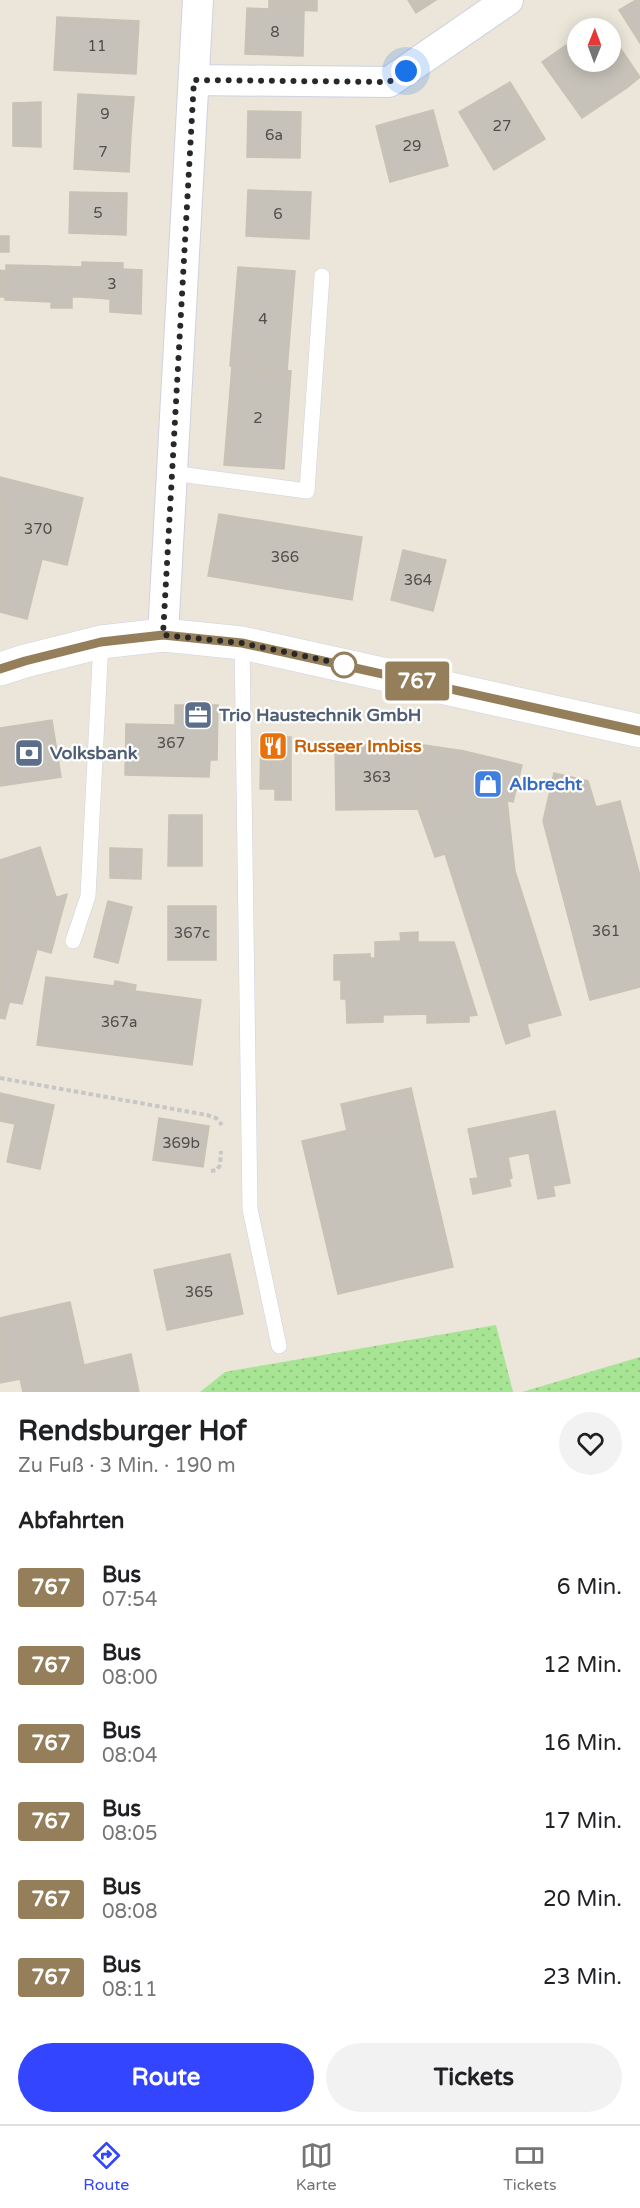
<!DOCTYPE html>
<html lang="de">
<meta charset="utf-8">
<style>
body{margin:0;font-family:"Varela Round",sans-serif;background:#f2f2f2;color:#202124;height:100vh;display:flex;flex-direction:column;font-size:22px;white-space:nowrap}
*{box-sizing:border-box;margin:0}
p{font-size:20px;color:#757577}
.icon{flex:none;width:33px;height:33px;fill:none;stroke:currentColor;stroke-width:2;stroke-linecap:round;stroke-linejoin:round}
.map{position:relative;height:1392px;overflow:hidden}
.drawer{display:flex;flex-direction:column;background:#fff;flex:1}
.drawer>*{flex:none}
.badge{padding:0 12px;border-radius:4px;font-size:21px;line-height:39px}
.needle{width:39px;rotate:1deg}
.buttons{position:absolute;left:567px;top:18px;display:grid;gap:12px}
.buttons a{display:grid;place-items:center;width:54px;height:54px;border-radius:50%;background:#fff;box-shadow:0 3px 15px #0003;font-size:30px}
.you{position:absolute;width:30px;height:30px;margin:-15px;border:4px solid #fff;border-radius:50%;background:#1a73e8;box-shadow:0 0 0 9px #1a73e833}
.map>.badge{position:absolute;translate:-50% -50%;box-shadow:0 0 0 3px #fff}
h2{padding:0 18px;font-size:22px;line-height:54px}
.round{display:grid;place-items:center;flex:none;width:63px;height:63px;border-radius:32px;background:#f2f2f2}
.summary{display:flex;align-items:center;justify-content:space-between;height:102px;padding:0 18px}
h1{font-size:28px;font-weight:800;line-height:45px}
.action{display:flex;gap:12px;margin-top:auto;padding:12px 18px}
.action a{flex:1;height:69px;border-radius:36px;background:#3345ff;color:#fff;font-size:24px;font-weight:800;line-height:69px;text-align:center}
.action a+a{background:#f2f2f2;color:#202124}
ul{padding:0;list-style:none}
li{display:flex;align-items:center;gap:18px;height:78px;padding:0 18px}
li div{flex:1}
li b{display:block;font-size:22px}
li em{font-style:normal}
li .badge{min-width:66px;font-weight:700;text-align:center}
.dock{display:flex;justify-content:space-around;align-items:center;height:84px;border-top:2px solid #e0e0e0;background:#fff;font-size:16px;color:#757577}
.dock a{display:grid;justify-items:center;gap:3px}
.dock .current{color:#3345ff}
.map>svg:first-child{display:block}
.grass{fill:url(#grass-dots)}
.building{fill:#c7c2b9;stroke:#c7c2b3;stroke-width:1.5}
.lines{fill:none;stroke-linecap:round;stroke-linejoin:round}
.lane-casing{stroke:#cfd1e2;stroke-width:16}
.street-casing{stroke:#cfd1e2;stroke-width:32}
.secondary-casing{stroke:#cfd1e2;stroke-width:34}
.path{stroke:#c7c7c7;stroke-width:4;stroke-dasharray:4.5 3;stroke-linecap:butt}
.lane{stroke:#fff;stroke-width:15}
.street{stroke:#fff;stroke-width:30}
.secondary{stroke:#fff;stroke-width:33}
.line-casing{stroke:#fff;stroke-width:14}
.line{stroke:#957f5b;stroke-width:9}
.walk{stroke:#282828;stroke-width:6;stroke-dasharray:0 10.8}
.stop-dot{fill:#fff;stroke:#957f5b;stroke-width:3}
.labels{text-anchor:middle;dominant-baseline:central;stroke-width:4.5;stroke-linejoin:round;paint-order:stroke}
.number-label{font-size:15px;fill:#504e4c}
.service-label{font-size:18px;font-weight:bold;fill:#4e5e75;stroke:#fff;text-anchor:start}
.food-label{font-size:18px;font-weight:bold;fill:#c56008;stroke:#fff;text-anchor:start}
.shop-label{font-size:18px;font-weight:bold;fill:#366cbe;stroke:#fff;text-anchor:start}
</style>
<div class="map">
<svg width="640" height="1392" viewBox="0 0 640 1392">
<defs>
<pattern id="grass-dots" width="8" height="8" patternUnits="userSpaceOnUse" patternTransform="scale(1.5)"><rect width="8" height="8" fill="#a7e494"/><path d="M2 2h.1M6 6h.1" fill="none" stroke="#90c480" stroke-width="1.8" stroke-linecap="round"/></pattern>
</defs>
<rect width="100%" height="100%" fill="#ebe6d9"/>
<path class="grass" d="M496,1325L513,1392H200L225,1372Z
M640,1357V1392H522Z"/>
<path class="building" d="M269,0H317V11L269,9Z
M408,0H436L416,13Z
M636,0H640V43L619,10Z
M247,8L304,11L303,56L245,54Z
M57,17L139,21L136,74L54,70Z
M578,37V62L610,61L628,87L582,118L542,62Z
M614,39L640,77L628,87L610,61V42Z
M510,82L545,139L494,170L459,112Z
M78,94L134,97L131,135L76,131Z
M41,102V147L13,146V103Z
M433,110L448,166L390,182L376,126Z
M248,111L301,112L300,158L247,157Z
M76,131L131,135L129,172L74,169Z
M248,190L311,192L309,239L246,236Z
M70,192L127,193L126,235L69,233Z
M0,236H9V252H0Z
M82,262L123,263V269L142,270L141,314L110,312V299L82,297Z
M6,265L52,266L51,302L5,300Z
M52,266L82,267V297H72V308H51Z
M238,267L295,271L287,371L230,366Z
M0,270L5,271V297H0Z
M232,366L291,371L284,469L224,465Z
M0,477L83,498L67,565L42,559L27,619L0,612Z
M219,514L362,537L352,600L208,576Z
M403,550L446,560L433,611L391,600Z
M175,705H218L217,760H210L209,777L125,775L126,724L175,725Z
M52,720L61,777L0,786V728Z
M261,737H291V800H275V789H260Z
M417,744L418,809L336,810L335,745Z
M417,744L464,751L454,811L418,809Z
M464,751L522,765L513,802L458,789Z
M554,773L588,781L596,807L620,801L640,876V987L590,1000L543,821Z
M458,789L507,800L515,871L561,1015L527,1024L530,1036L506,1044L445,854L435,857L418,809L454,811Z
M169,815H202V866H168Z
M40,847L56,897L35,904L5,1019L0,1018V860Z
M110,848L142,849L141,879L110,878Z
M67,894L51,953L37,949L22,1004L9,1002L35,904Z
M108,901L132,907L118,963L94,957Z
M168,906H216V960H168Z
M418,932V942H454L477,1015L469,1016V1022L427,1023V1014L383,1015V1022L347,1023L346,999H341V980H334V955L370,954V958H375V942L401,941L400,933Z
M46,977L114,986L115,981L136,985L135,991L201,1000L192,1065L37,1045Z
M411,1088L417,1114L347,1131L341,1104Z
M0,1093L54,1105L40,1169L7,1162L15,1124L0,1121Z
M555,1111L570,1183L553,1186L555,1196L538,1199L529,1153L508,1157L512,1178L509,1179L511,1186L473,1194L470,1179L478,1178L468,1129Z
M417,1114L453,1267L338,1294L302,1141Z
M159,1118L209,1126L203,1167L153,1160Z
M230,1254L243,1314L167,1330L154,1270Z
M70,1302L90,1392H23L20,1379L31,1377L17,1314Z
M17,1314L31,1377L0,1383V1318Z
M131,1354L139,1392H90L84,1365Z"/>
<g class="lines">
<g class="lane-casing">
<path id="lane" d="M172,473L307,491L322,276
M242,643L250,1209L279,1346
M73,941L88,896L101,642"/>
</g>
<g class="street-casing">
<path id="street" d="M194,80L389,82L508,0
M163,635L198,0"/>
</g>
<g class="secondary-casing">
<path id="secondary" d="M0,669L25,661L101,642L163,635L242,643L640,731"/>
</g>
<path class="path" d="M0,1078L207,1115L216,1118L222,1125
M211,1171L217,1170L220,1165L221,1151"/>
<use href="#lane" class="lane"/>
<use href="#street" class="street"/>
<use href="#secondary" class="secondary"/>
</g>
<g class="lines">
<g class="line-casing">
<path id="line" d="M0,669L25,661L101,642L163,635L242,643L640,731"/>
</g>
<use href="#line" class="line"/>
<path class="walk" d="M344,665L351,666L242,643L163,635L194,80L389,82L406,71"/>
</g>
<defs>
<g id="office-square" transform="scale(1.5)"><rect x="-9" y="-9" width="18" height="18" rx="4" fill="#5c6f8a" stroke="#fff"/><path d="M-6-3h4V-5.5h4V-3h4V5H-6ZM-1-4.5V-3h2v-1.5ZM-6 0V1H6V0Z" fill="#fff"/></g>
<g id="restaurant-square" transform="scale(1.5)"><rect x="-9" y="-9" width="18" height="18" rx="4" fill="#e8710a" stroke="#fff"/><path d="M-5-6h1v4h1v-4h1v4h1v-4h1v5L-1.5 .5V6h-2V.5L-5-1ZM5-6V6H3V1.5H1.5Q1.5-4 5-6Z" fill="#fff"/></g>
<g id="bank-square" transform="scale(1.5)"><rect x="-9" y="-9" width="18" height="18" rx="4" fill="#5c6f8a" stroke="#fff"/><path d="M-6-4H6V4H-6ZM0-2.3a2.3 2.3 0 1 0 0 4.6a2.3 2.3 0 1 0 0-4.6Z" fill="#fff"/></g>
<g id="shop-square" transform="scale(1.5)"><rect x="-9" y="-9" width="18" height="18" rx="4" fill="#3f7fe0" stroke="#fff"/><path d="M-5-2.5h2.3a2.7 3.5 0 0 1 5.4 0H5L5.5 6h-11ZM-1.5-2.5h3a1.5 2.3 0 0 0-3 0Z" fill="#fff"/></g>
</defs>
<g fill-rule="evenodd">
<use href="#office-square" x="198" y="715"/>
<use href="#restaurant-square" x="273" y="746"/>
<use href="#bank-square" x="29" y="753"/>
<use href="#shop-square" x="488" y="784"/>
</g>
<circle class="stop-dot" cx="344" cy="665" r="12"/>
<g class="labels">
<g class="number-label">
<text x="275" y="32">8</text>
<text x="97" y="46">11</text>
<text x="105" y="114">9</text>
<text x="502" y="126">27</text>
<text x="274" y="135">6a</text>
<text x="412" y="146">29</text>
<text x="103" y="152">7</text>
<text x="98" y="213">5</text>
<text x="278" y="214">6</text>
<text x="112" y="284">3</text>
<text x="263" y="319">4</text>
<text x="258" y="418">2</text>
<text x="38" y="529">370</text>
<text x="285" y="557">366</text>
<text x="418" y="580">364</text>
<text x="171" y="743">367</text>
<text x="377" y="777">363</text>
<text x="606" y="931">361</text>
<text x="192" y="933">367c</text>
<text x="119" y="1022">367a</text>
<text x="181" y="1143">369b</text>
<text x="199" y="1292">365</text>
</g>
<g class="service-label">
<text x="219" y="715">Trio Haustechnik GmbH</text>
<text x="50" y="753">Volksbank</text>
</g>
<g class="food-label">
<text x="294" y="746">Russeer Imbiss</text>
</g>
<g class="shop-label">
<text x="509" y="784">Albrecht</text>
</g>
</g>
</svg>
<div class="buttons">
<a><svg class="needle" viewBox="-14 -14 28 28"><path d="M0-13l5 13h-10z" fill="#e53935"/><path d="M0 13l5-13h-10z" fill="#757577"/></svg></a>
</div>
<div class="you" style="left:406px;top:71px"></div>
<b class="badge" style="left:417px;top:681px;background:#957f5b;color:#fff">767</b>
</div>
<section class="drawer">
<div class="summary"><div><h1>Rendsburger Hof</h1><p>Zu Fuß · 3 Min. · 190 m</p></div><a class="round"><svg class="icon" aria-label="heart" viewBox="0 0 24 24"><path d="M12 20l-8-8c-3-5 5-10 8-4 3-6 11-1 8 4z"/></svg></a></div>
<h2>Abfahrten</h2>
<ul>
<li><span class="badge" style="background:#957f5b;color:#fff">767</span><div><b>Bus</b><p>07:54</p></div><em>6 Min.</em></li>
<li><span class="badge" style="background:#957f5b;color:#fff">767</span><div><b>Bus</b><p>08:00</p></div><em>12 Min.</em></li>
<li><span class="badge" style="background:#957f5b;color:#fff">767</span><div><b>Bus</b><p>08:04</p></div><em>16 Min.</em></li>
<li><span class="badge" style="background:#957f5b;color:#fff">767</span><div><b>Bus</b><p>08:05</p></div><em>17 Min.</em></li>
<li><span class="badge" style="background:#957f5b;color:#fff">767</span><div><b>Bus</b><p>08:08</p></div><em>20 Min.</em></li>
<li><span class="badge" style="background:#957f5b;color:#fff">767</span><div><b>Bus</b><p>08:11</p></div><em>23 Min.</em></li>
</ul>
<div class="action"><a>Route</a><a>Tickets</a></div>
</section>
<nav class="dock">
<a class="current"><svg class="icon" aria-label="directions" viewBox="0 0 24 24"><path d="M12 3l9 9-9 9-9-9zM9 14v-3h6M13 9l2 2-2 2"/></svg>Route</a>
<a><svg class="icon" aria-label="map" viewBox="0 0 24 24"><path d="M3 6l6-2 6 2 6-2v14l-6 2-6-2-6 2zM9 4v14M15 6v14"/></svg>Karte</a>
<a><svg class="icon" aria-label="tickets" viewBox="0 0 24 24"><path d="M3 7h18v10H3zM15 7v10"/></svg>Tickets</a>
</nav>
